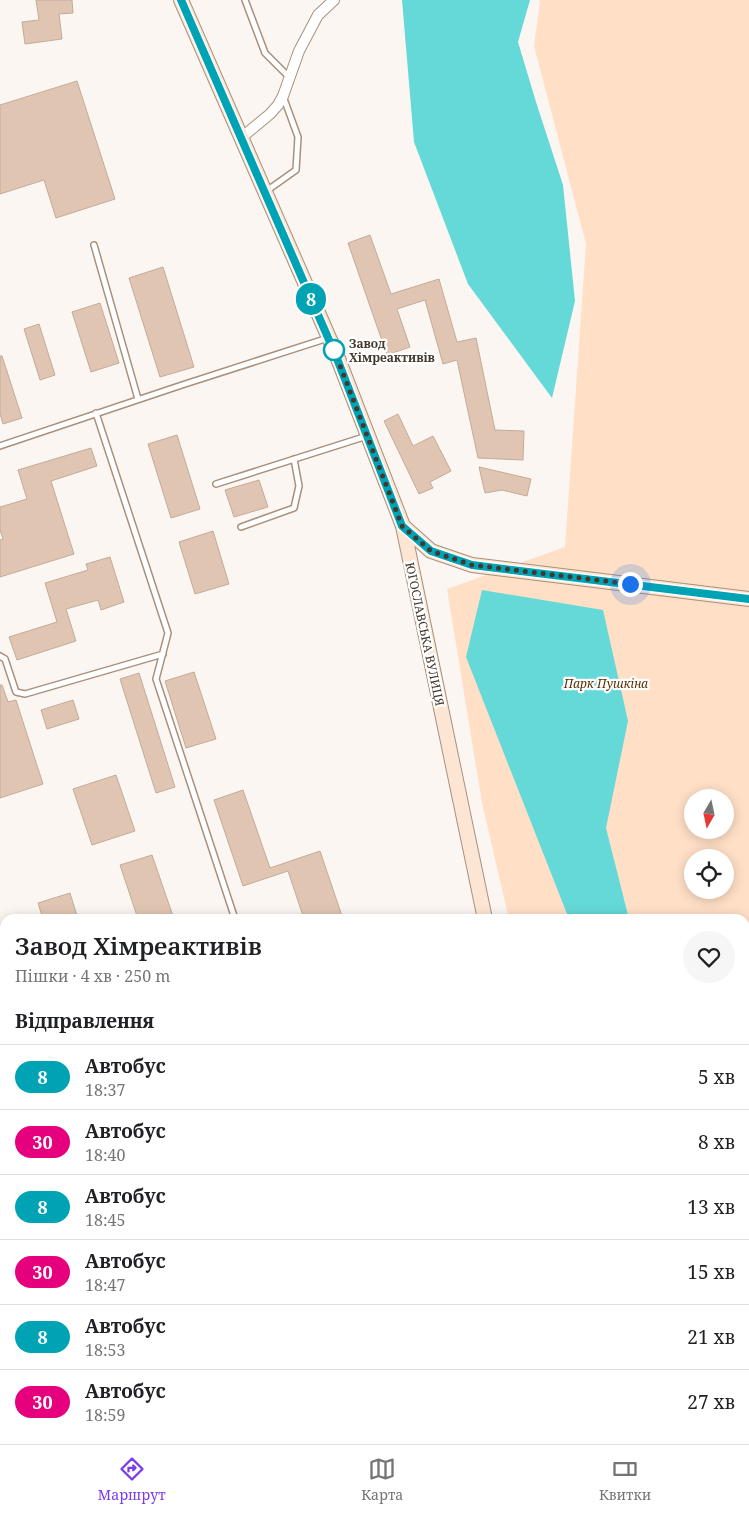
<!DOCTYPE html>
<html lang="uk">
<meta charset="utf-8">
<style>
body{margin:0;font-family:"Noto Serif",serif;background:#f6f6f6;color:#202124;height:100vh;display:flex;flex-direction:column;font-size:19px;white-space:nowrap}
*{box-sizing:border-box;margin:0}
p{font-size:16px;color:#757577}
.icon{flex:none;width:28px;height:28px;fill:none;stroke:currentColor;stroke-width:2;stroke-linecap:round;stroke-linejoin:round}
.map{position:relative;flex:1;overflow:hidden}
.sheet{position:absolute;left:0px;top:914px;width:750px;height:531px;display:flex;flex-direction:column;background:#fff;border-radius:15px 15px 0 0;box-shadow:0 2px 12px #0003}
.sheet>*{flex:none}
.badge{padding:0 10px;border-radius:16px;font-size:18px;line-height:32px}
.needle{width:32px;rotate:189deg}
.controls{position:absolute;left:684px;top:789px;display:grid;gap:10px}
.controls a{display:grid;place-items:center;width:50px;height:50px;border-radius:50%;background:#fff;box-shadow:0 2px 12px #0003;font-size:25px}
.you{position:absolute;width:25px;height:25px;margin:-12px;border:4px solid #fff;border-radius:50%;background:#1a73e8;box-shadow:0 0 0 8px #1a73e833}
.map>.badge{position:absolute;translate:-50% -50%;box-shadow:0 0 0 2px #fff}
h2{padding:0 15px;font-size:19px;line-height:45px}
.round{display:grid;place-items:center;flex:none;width:52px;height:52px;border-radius:26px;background:#f6f6f6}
.head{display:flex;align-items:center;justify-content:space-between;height:85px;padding:0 15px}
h1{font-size:24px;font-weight:600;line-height:38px}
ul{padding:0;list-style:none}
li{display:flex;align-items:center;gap:15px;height:65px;padding:0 15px;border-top:1px solid #e0e0e0}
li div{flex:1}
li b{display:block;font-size:19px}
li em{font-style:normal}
li .badge{min-width:55px;font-weight:700;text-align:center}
.dock{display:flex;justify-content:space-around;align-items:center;height:70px;border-top:1px solid #e0e0e0;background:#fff;font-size:14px;color:#757577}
.dock a{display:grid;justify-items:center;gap:2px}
.dock .on{color:#7c3aed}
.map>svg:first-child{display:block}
.green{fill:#ffdfc6;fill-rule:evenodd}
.water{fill:#64d9d8}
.building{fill:#e0c6b2;stroke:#c4ab97}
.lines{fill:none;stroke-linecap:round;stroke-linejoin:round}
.lane-casing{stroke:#a8907d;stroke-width:8}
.street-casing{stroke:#a8907d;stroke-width:12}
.secondary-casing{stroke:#a8907d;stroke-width:16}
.lane{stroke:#fff;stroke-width:5}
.street{stroke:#fff;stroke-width:10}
.secondary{stroke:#fce6d3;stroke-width:14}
.line-casing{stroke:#fff;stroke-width:11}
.line{stroke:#00a3b4;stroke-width:8}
.walk{stroke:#433830;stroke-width:5;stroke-dasharray:0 9}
.stop-dot{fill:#fff;stroke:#00a3b4;stroke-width:2.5}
.labels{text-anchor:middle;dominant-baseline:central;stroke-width:4.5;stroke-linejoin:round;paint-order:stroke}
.stop-label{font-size:12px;font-weight:bold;fill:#433830;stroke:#fff;text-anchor:start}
.street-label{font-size:12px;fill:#433830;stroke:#fff}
.park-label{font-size:12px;font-style:italic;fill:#592e01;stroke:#fff}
</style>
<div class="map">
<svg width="749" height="1444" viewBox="0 0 749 1444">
<rect width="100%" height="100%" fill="#fbf6f2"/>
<path class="green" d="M539,0H749V1116L745,1117V919H509L482,803L447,589L565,547L586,244L534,46L540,2ZM692,798H725V830H692ZM692,858H725V890H692Z"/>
<path class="water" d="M402,0H530L518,42L536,102L563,185L575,301L552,398L468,284L414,142Z
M482,590L603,610L628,721L606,828L629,919H569L466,657Z"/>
<path class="building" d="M36,0H72L73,13L59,14L62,39L25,44L22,22L39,20Z
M77,81L115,199L56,218L44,180L0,194V105Z
M370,235L391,294L439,279L457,342L476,338L495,430L524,431L523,460L478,458L457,360L443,364L425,300L397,309L410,347L387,355L348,243Z
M163,267L194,367L160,377L129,278Z
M100,303L119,363L91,372L72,312Z
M39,324L55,375L40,380L24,329Z
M0,356H2L22,418L3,424L0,414Z
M398,414L413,446L433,436L451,471L430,482L433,488L419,494L384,421Z
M177,435L200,509L171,518L148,444Z
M91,448L97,466L51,481L74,554L0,577V540L3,539L0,530V507L27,499L18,470Z
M479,467L531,479L527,496L502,490L485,493Z
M259,480L268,507L234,517L225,490Z
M213,531L229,584L195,594L179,542Z
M110,557L124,602L101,610L98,600L66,609L76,641L17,660L9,637L57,622L45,583L88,570L86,564Z
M194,672L216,739L186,748L165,681Z
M139,673L175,787L156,793L120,679Z
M0,685H2L8,702L16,700L43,784L0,798Z
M73,700L79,719L47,729L41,710Z
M116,775L135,831L92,845L73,789Z
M243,790L270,868L320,851L343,919H304L288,871L243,886L214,800Z
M152,855L174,919H138L120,865Z
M70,893L78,919H43L38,903Z"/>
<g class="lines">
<g class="lane-casing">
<path id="lane" d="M245,0L265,53L290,78
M265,192L296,170L298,137L283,96
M94,245L138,399
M96,413L168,633L156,679L235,919
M0,446L182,385L328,338
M216,484L367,436
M241,527L294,508L299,486L294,459
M0,656L5,659L16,692L25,694L163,654
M0,940L5,939
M0,1205L5,1220
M74,1440V1444
M188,1440L189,1444
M308,1440L309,1444
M400,1440L401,1444
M500,1440L501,1444
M133,1444L134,1440"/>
</g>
<g class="street-casing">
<path id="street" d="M241,138L270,114L278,105L283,96L299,51L318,15L334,0
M745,1262H749"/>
</g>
<g class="secondary-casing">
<path id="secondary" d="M181,0L337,356L403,526L485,919
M403,526L431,551L472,565L749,599
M590,1440V1444"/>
</g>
<use href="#lane" class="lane"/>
<use href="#street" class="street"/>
<use href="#secondary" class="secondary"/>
</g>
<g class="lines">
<g class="line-casing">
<path id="line" d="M181,0L336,356L402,526L431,551L472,565L749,599"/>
</g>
<use href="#line" class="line"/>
<path class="walk" d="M334,350L402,526L431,551L472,565L630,584"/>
</g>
<circle class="stop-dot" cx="334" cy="350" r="10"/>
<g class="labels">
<g class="stop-label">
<text x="349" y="343">Завод<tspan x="349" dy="14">Хімреактивів</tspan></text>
</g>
<g class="street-label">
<text transform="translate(425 634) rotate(78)">ЮГОСЛАВСЬКА ВУЛИЦЯ</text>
</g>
<g class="park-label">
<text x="606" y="683">Парк Пушкіна</text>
</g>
</g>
</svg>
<div class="controls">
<a><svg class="needle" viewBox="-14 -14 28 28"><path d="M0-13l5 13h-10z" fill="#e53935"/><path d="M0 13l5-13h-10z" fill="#757577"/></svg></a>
<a><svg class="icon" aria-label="locate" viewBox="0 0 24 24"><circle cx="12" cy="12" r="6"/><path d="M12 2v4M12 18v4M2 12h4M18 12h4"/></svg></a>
</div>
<div class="you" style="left:630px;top:584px"></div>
<b class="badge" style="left:311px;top:299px;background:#00a3b4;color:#fff">8</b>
<section class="sheet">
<div class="head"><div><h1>Завод Хімреактивів</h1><p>Пішки · 4 хв · 250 m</p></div><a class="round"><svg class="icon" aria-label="heart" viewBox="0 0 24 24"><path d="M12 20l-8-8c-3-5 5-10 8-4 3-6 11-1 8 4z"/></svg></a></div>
<h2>Відправлення</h2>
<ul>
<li><span class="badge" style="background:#00a3b4;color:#fff">8</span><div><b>Автобус</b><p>18:37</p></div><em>5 хв</em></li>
<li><span class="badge" style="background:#e6007e;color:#fff">30</span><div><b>Автобус</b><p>18:40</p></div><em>8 хв</em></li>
<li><span class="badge" style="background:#00a3b4;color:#fff">8</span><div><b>Автобус</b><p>18:45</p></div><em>13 хв</em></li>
<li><span class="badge" style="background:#e6007e;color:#fff">30</span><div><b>Автобус</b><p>18:47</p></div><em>15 хв</em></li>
<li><span class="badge" style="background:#00a3b4;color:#fff">8</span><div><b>Автобус</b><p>18:53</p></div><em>21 хв</em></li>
<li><span class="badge" style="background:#e6007e;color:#fff">30</span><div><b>Автобус</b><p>18:59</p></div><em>27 хв</em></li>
</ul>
</section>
</div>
<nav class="dock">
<a class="on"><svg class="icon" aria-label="directions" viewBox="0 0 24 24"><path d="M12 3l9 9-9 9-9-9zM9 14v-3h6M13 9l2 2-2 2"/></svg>Маршрут</a>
<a><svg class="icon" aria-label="map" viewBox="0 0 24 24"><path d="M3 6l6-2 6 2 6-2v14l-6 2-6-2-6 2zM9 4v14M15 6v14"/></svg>Карта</a>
<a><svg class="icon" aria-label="tickets" viewBox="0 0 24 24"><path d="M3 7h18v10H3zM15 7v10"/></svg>Квитки</a>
</nav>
